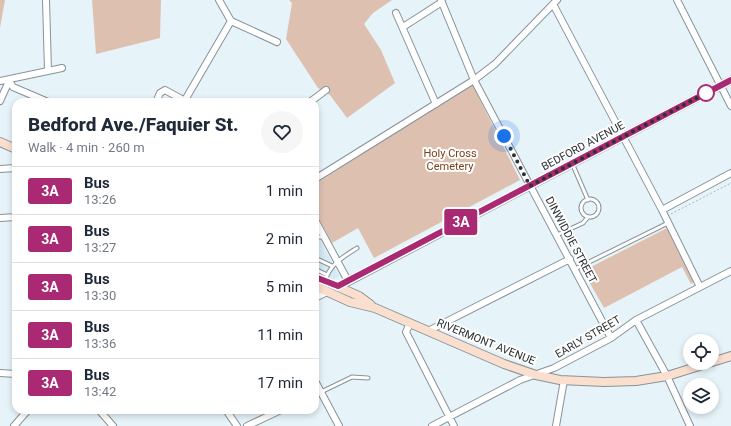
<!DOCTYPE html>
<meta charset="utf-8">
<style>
body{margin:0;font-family:Roboto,sans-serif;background:#f6f6f7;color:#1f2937;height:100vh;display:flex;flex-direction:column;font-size:15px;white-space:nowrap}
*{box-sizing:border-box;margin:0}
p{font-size:13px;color:#747a83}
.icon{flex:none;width:22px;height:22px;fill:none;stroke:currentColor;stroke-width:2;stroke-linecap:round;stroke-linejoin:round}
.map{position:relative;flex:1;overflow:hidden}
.sheet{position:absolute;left:12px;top:98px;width:307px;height:316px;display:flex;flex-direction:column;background:#fff;border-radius:12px;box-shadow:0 2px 6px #0003}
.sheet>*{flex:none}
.badge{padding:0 8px;border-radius:3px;font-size:14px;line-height:26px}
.buttons{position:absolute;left:683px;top:334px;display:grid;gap:8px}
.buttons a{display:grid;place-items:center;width:36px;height:36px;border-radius:50%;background:#fff;box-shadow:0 2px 6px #0003;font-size:20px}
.you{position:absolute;width:20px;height:20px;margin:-10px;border:3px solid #fff;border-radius:50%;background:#1a73e8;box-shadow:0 0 0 6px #1a73e833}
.map>.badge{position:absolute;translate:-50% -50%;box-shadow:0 0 0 2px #fff}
.round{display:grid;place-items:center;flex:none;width:42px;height:42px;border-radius:21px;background:#f6f6f7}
.head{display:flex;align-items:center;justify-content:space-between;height:68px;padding:0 16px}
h1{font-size:19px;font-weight:800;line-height:30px}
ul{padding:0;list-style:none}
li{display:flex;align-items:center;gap:12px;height:48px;padding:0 16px;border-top:1px solid #e0e1e3}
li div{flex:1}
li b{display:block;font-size:15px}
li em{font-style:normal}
li .badge{min-width:44px;font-weight:700;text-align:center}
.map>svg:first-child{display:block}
.built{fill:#d5eaf5}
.green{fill:#dec0b0}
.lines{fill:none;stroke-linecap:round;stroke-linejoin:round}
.service-casing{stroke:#879399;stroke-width:5}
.minor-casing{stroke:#879399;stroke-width:8}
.tertiary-casing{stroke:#879399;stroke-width:9}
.secondary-casing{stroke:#879399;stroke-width:10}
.path{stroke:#adb8bd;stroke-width:1;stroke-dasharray:2 2;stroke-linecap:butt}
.service{stroke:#fff;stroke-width:3}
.minor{stroke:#fff;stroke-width:6}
.tertiary{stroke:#fff;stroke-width:7}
.secondary{stroke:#fbdfce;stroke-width:8}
.line-casing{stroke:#fff;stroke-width:9}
.line{stroke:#a92973;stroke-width:6}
.walk{stroke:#2c3134;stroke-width:4;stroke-dasharray:0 7.2}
.stop-dot{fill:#fff;stroke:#a92973;stroke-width:2}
.labels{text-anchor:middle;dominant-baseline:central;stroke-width:4;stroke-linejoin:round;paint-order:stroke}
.street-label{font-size:11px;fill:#2c3134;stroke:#fefefe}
.park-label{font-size:11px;fill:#7b3f18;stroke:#fefefe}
</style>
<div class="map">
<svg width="731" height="426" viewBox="0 0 731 426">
<rect width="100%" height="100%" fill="#e6f3f9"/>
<path class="built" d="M315,230L339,276L333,280L315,272Z"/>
<path class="green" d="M0,0H5L0,28Z
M92,0H161L160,38L96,54Z
M289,0H392L373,13L364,24L381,50L395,83L347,118L330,95L318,88L286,39L292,3Z
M472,84L520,180L374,258L358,228L332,243L315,211V184Z
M667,228L695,281L691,284L682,267L604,308L583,271Z"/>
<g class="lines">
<g class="service-casing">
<path id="service" d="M572,163L588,200
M581 208a9 9 0 1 1 18 0a9 9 0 1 1-18 0Z
M557,235L583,223L588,217
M315,237H325
M315,258L332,266
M315,269L327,275
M575,269L668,223
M325,281C330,264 343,257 357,248
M321,392L352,377L368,378"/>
</g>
<g class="minor-casing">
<path id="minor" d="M46,0L48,71
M219,0L231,21
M441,0L474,80L611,338
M677,0L731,106
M553,4L662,210L700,287
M396,13L436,104
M231,21L277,42
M403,27L442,2
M0,81L62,68
M9,81L13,87L48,102
M185,100L231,21
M0,101L9,81
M156,102L160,93L165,90L187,102
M310,102L326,90
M0,169L16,168
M315,179L474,80L495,64L557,0
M662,210L731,173
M0,218L16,217
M315,220L348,281
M315,298L327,292
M636,320L667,376L690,426
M410,323L406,332L454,426
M428,331L570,259
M0,373L16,374
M315,381L339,426
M99,410L113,426
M226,410L237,426
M14,426L28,410
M247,426L281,410
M432,426L520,380L554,368L611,338L636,320L731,271
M556,426L564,380"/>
</g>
<g class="tertiary-casing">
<path id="tertiary" d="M338,287L731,80"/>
</g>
<g class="secondary-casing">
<path id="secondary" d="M0,142L16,149
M315,277L359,296L371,305
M315,286L350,302L375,308L504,364L536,375L560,380L604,382L636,381L667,376L709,363
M712,362L731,356"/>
</g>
<path class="path" d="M671,214L731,183"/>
<use href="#service" class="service"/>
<use href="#minor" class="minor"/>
<use href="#tertiary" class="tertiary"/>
<use href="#secondary" class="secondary"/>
</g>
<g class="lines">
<g class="line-casing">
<path id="line" d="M315,277L338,286L731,80"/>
</g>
<use href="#line" class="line"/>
<path class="walk" d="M504,136L530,186L706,93"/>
</g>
<circle class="stop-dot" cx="706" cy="93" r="8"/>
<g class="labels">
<g class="street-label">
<text transform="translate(583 146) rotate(-28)">BEDFORD AVENUE</text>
<text transform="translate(571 240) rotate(62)">DINWIDDIE STREET</text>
<text transform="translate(588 337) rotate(-30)">EARLY STREET</text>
<text transform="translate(486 342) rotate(22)">RIVERMONT AVENUE</text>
</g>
<g class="park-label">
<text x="450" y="153">Holy Cross<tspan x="450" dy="13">Cemetery</tspan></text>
</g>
</g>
</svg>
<div class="buttons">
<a><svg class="icon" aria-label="locate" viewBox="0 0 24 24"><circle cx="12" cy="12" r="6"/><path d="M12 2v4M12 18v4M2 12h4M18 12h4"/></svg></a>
<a><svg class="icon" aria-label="layers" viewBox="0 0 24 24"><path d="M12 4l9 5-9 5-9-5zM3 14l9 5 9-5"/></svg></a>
</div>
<div class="you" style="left:504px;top:136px"></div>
<b class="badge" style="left:461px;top:222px;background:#a92973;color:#fff">3A</b>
<section class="sheet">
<div class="head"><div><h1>Bedford Ave./Faquier St.</h1><p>Walk · 4 min · 260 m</p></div><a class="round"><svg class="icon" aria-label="heart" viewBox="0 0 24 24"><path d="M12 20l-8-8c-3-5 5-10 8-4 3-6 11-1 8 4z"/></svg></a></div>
<ul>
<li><span class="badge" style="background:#a92973;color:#fff">3A</span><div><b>Bus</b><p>13:26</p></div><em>1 min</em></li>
<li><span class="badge" style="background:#a92973;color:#fff">3A</span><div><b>Bus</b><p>13:27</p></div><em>2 min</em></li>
<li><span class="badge" style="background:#a92973;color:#fff">3A</span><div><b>Bus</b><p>13:30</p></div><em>5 min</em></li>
<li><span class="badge" style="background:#a92973;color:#fff">3A</span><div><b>Bus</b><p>13:36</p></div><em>11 min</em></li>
<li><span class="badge" style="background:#a92973;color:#fff">3A</span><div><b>Bus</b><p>13:42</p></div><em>17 min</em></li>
</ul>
</section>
</div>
